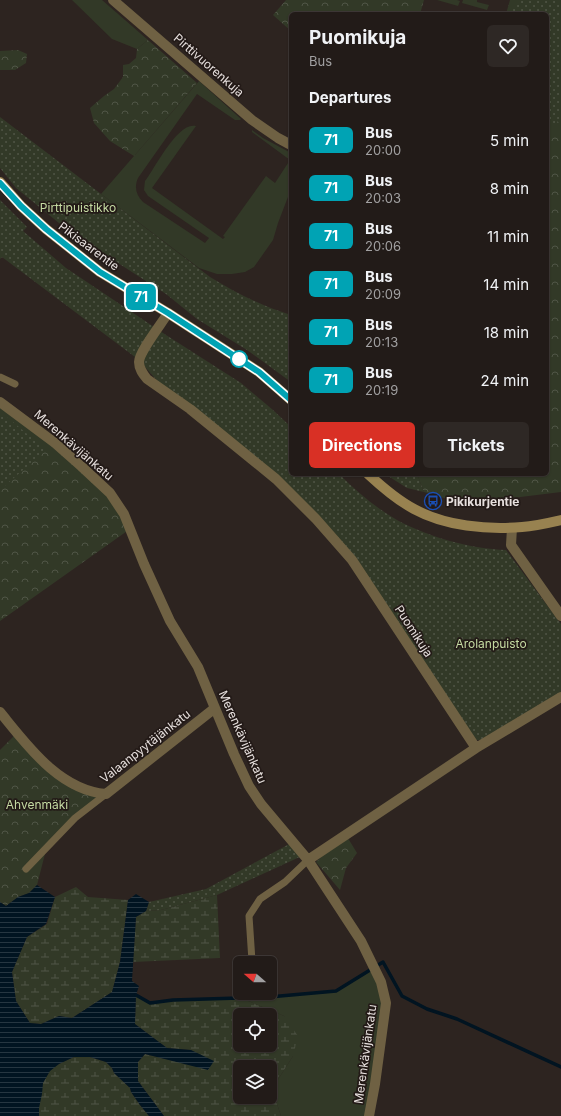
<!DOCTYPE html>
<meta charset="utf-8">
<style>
body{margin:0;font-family:Inter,sans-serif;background:#2e2825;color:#f1f3f6;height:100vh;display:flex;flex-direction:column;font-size:15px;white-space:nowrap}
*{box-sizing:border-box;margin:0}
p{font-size:13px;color:#a2a1a2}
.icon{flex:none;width:22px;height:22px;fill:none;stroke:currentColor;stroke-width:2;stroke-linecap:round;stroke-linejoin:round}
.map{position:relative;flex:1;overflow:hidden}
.sheet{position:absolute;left:289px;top:12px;width:260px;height:464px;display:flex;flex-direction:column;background:#221b18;border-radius:6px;box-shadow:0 1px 3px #0004,0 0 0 1px #3f3937}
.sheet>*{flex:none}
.badge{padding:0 8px;border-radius:6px;font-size:14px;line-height:26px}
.needle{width:26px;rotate:290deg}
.buttons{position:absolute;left:233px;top:956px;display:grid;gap:8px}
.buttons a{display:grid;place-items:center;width:44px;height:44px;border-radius:6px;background:#221b18;box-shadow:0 1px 3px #0004,0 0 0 1px #3f3937;font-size:20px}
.map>.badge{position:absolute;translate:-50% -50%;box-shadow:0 0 0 2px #fff}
h2{padding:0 20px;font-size:15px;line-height:36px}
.round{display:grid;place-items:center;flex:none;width:42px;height:42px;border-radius:6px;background:#2e2825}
.summary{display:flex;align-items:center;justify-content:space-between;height:68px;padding:0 20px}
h1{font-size:19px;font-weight:700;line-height:30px}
.button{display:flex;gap:8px;margin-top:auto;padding:8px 20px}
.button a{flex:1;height:46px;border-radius:6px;background:#d93025;color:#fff;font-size:16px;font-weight:700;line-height:46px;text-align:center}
.button a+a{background:#2e2825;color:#f1f3f6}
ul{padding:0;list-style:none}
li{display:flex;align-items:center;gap:12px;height:48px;padding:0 20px}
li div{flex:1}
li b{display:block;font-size:15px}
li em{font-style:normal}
li .badge{min-width:44px;font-weight:700;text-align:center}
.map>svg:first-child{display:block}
.green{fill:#323927}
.forest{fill:url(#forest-crowns)}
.wetland{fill:url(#wetland-marsh);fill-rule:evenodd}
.park{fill:url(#park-dots)}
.water{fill:url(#water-rules)}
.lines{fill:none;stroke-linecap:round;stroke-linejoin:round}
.stream{stroke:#011421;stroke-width:3.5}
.lane{stroke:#6f6143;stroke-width:7}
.street{stroke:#6f6143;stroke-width:10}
.secondary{stroke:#988250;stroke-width:10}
.line-casing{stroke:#fff;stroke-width:9}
.line{stroke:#00a3b4;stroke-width:6}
.stop-dot{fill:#fff;stroke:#00a3b4;stroke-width:2}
.labels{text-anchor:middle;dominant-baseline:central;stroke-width:3.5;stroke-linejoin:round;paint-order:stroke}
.street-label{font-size:12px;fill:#e7e0de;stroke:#231a17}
.park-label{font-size:12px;fill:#c5daa2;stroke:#231a17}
.poi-label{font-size:12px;font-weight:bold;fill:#e7e0de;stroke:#231a17;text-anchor:start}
</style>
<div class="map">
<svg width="561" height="1116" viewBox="0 0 561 1116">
<defs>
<pattern id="forest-crowns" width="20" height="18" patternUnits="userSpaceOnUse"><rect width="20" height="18" fill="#323927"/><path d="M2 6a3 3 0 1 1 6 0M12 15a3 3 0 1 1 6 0" fill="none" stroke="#505546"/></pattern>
<pattern id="wetland-marsh" width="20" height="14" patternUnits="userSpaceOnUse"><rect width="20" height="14" fill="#323927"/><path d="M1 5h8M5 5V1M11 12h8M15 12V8" fill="none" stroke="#505546"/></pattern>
<pattern id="park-dots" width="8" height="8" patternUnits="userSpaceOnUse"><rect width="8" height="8" fill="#323927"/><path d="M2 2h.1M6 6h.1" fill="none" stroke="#505546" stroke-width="1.8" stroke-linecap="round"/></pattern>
<pattern id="water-rules" width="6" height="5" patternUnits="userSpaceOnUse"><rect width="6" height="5" fill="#011421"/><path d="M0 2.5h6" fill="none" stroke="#263641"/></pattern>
</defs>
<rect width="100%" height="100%" fill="#2d2420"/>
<path class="green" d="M72,0H102L148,40L137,49L112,39Z
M437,0H457L460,1L458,6Z
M463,0H477V2L489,5L487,10L462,3Z
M199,81L241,119L240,120H235L197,94L138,178C134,187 136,195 143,202L205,243L209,238L148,196L144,190L145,181C155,168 178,121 196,126L152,188L223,239L225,237L223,236L266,176L275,183L290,160L252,132V130L263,138L291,153V189L278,223L273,240L254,267L245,272L232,274H217L199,268L101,194Z
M374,967L384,994L368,1116H281L275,1098L277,1081L293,1056L284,1016L241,998L269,997L336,991Z"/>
<path class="forest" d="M286,0H424L420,14H291V31L273,15Z
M510,0H561V492L464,504L424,492L417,474H547V14H506Z
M148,40L197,83L134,156L110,141L94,123L90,108L104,96L114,89L123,77V65L129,64L136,58L137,49Z
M18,50L27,54L26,63L15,70H0V51Z
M0,402L110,493L130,529L0,621Z
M17,733L65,780L106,794L47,846L37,885L29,893L18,897L6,906L0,902V750Z
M346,835L357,853L346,868L340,890L316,862L337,841Z"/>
<path class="wetland" d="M76,887L88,897L128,900L120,962L112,992L72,1018L59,1016L41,1024L30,1023L16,1001L12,972L27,937L47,924L55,897Z
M217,895L220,958L133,962L136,917L146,911L161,910Z
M136,995L150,1003L173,1000L241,998L284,1016L298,1036L293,1056L277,1081L275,1098L281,1116H164L138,1081V1062L145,1054L208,1069L191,1050L167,1048L135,1024ZM240,1015H270V1045H240ZM240,1067H270V1097H240Z
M74,1057H90L106,1062L112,1068L114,1073L130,1088L131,1092L140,1105L149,1116H39C38,1102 40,1082 49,1071C54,1065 67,1060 74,1057Z"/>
<path class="park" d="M517,0H561V119L553,125L547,121V14H509Z
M0,117L210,277C236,293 262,306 291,315V382L247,350L197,319L166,294L70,232L16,188L0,168Z
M0,200L27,227L23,231L66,268L166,335L241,383L273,410L291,427V474H339C356,491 376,508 397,520C429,537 470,549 506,550L561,624V692L481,740H476L315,514L160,384L139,360L2,257L0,259Z
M0,411L46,450L0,490Z
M385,474H417L424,492L407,488Z
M293,842L304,855L217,895L161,910L146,911L149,902L206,889Z"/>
<path class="water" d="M37,885L55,897L46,924L27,937L12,972L16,1001L30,1023L41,1024L59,1016L72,1018L112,992L120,962L128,900L136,894L149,902L146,911L136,917L132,981L139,986L136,995L135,1024L167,1048L191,1050L214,1061L208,1070L145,1054L138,1062V1081L164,1116H149L140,1105L131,1092L130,1088L114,1073L112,1068L106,1062L90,1057H74L59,1064L50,1071L43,1083L42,1094L39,1108V1116H0V902L6,906L18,897L29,893Z"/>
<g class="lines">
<path class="stream" d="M136,995L150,1003L173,1000L269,997L336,991L383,962L402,996L427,1009L457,1019L561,1067"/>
<path class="lane" d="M0,377L15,384
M26,869L75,818L106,794
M250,963L252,961L249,916L260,899L285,882L308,860"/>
<path class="street" d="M113,0L252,120L278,138L291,145
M168,313C162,323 139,352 139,362C139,369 143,374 147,379L190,409L276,479L316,519L352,560L476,748
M0,402L55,443L81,466L110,493L124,514L144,564L170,621L198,667L234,754L249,786L261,804L308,860L361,941L381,982L386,1003L375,1084L369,1116
M512,528L511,545L561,616
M0,712C27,745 59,790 106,794L215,708
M308,860L476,748L561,697"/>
<path class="secondary" d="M0,182L21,206L46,229L100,272L168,313L259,372L291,400
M368,474C382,487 397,500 414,509C445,526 487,530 522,527C535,526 548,523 561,520"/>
</g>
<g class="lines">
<g class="line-casing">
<path id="line" d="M0,183L21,206L46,229L100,272L168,313L259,372L291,400"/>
</g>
<use href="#line" class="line"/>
</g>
<defs>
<g id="bus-ring" transform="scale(0.9)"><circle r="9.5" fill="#231a17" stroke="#1a4fb4" stroke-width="1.5"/><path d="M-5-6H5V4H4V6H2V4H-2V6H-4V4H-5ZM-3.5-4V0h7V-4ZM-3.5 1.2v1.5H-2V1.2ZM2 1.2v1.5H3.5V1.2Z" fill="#1a4fb4"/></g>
</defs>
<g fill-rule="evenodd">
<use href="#bus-ring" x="433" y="501"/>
</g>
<circle class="stop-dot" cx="239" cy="359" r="8"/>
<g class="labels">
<g class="street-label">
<text transform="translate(209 65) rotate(41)">Pirttivuorenkuja</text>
<text transform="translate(89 246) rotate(37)">Pikisaarentie</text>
<text transform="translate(74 445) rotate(41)">Merenkävijänkatu</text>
<text transform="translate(414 631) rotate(57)">Puomikuja</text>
<text transform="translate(243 737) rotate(66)">Merenkävijänkatu</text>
<text transform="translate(145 746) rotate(-38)">Valaanpyytäjänkatu</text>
<text transform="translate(365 1054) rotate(-82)">Merenkävijänkatu</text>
</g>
<g class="park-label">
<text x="78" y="207">Pirttipuistikko</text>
<text x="491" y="643">Arolanpuisto</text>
<text x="37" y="804">Ahvenmäki</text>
</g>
<g class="poi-label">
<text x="446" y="501">Pikikurjentie</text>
</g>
</g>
</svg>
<div class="buttons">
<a><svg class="needle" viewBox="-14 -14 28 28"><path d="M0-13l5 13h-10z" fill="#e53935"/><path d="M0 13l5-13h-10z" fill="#a2a1a2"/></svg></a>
<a><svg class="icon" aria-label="locate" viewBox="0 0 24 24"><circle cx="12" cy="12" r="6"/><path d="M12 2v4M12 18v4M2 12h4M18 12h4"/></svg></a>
<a><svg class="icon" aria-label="layers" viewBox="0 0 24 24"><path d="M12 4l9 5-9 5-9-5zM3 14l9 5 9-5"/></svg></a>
</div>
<b class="badge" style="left:141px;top:297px;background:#00a3b4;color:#fff">71</b>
<section class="sheet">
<div class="summary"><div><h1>Puomikuja</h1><p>Bus</p></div><a class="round"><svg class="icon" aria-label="heart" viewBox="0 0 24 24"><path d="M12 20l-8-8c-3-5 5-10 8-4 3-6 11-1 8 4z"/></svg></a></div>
<h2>Departures</h2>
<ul>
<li><span class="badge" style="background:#00a3b4;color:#fff">71</span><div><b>Bus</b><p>20:00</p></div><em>5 min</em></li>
<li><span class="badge" style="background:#00a3b4;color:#fff">71</span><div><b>Bus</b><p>20:03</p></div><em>8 min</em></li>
<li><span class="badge" style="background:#00a3b4;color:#fff">71</span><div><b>Bus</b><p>20:06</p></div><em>11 min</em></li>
<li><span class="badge" style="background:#00a3b4;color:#fff">71</span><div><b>Bus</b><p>20:09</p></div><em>14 min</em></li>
<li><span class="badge" style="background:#00a3b4;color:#fff">71</span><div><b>Bus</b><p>20:13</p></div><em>18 min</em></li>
<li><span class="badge" style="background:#00a3b4;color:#fff">71</span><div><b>Bus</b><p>20:19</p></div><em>24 min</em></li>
</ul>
<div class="button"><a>Directions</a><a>Tickets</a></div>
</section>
</div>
